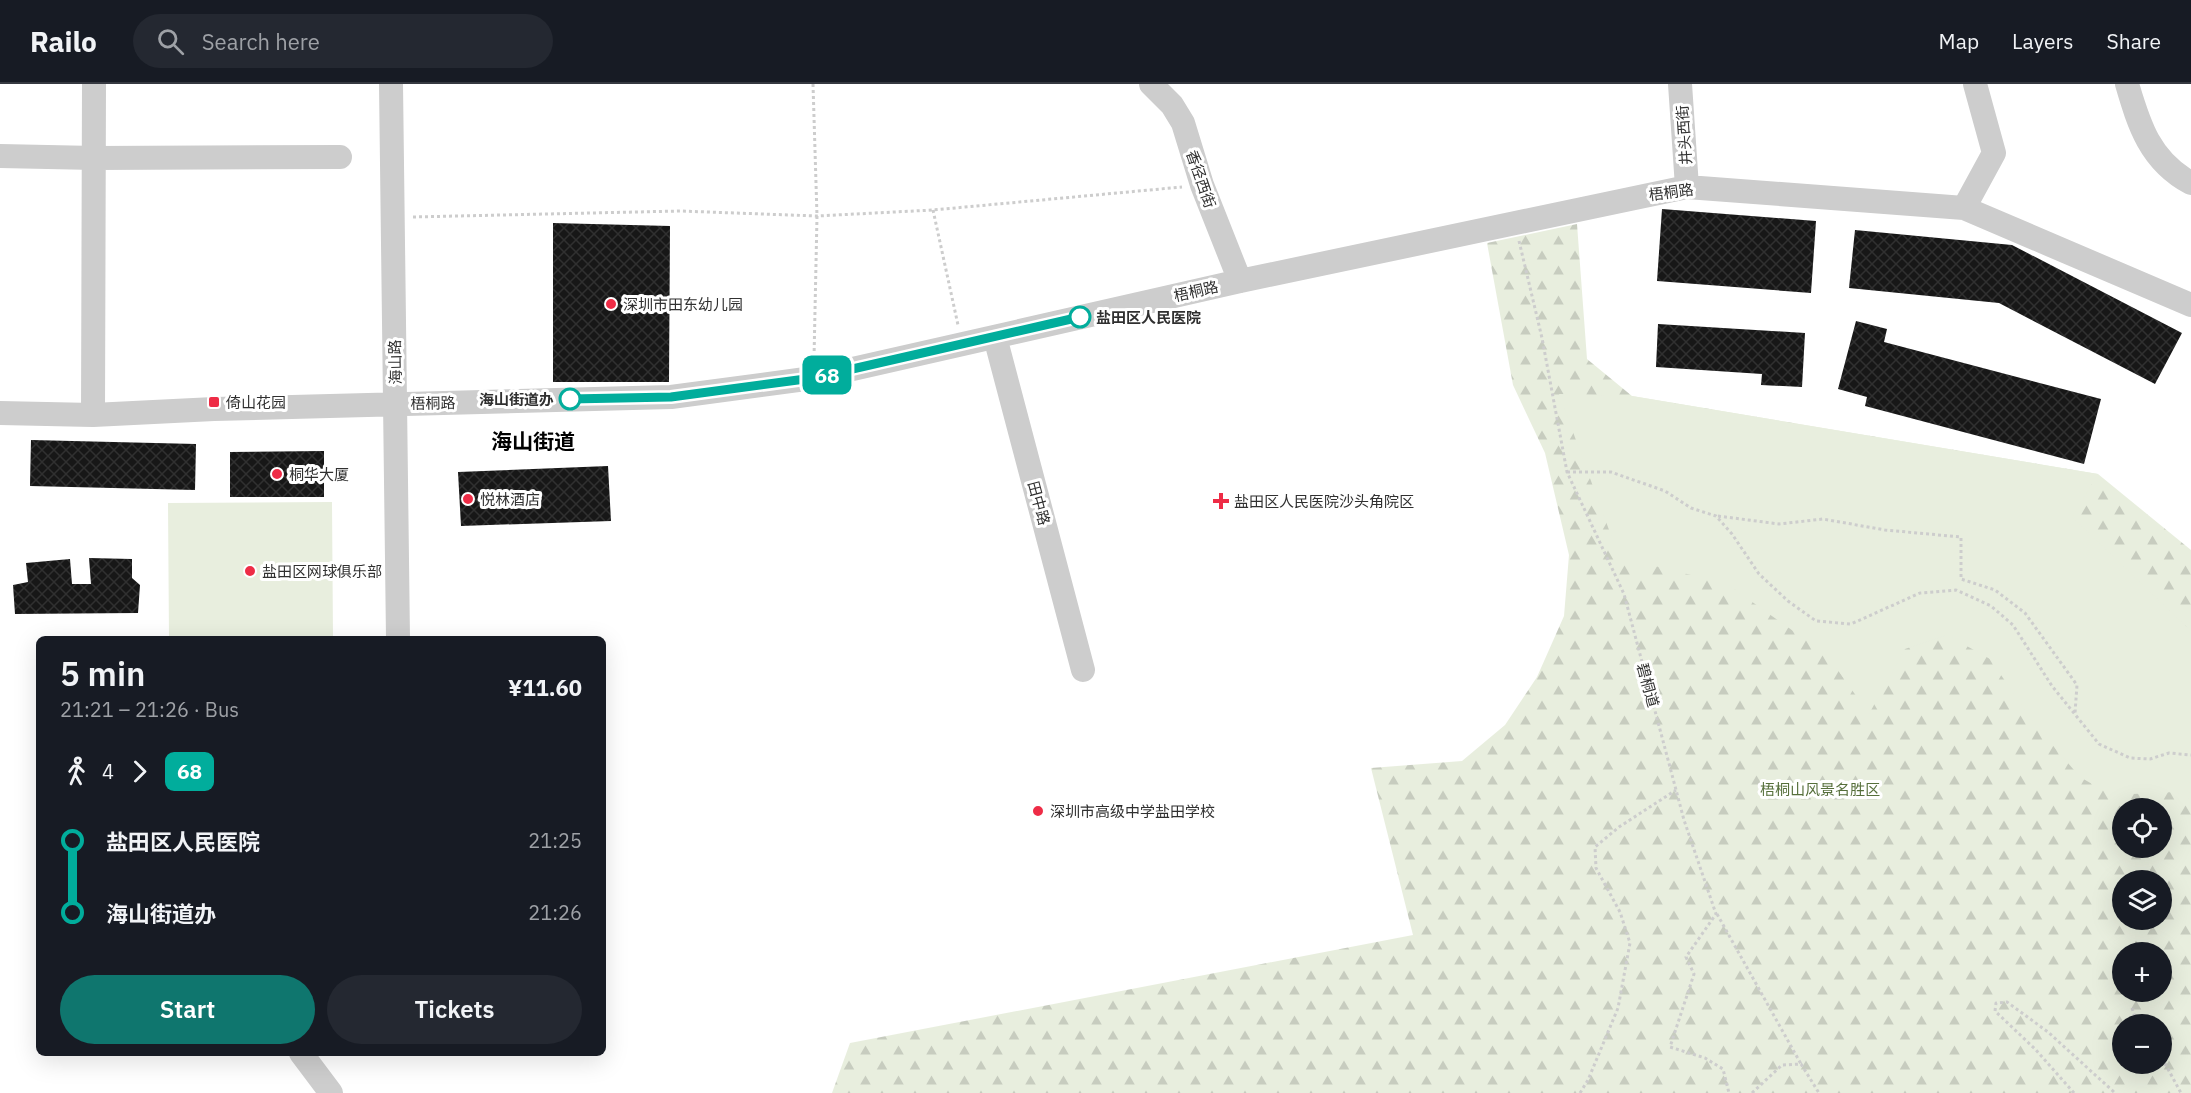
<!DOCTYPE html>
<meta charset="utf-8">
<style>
body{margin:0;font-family:"IBM Plex Sans","Noto Sans SC",sans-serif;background:#242831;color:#f1f3f6;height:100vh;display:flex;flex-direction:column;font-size:22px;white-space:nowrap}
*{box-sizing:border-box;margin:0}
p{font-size:20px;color:#9ea1a6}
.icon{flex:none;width:33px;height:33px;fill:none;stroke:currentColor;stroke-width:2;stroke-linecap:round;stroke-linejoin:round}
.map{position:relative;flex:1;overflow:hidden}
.side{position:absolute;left:36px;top:552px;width:570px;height:420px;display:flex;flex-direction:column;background:#171b24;border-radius:9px;box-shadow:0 6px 24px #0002}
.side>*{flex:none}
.badge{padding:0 12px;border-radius:9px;font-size:21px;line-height:39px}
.buttons{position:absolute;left:2112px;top:714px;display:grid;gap:12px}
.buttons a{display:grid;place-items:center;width:60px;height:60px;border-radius:50%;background:#171b24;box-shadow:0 6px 24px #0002;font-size:30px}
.map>.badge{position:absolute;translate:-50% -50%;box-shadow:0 0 0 3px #fff}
.legs{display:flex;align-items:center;gap:9px;height:66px;padding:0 24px;font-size:20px}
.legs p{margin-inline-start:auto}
.overview{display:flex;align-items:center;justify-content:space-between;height:102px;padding:0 24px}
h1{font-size:33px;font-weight:600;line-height:45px}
.primary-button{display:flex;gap:12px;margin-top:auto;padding:12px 24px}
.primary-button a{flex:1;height:69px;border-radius:36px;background:#0f766e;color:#fff;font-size:24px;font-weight:600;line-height:69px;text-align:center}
.primary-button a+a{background:#242831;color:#f1f3f6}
ul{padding:0 24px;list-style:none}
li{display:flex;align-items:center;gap:21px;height:72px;font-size:22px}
li i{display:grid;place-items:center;width:9px;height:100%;margin:0 8px;background:currentColor}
li i::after{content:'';width:15px;height:15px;margin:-8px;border:4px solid;border-radius:50%;background:#171b24}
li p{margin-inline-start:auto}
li:first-child i{background:linear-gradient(#0000 50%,currentColor 0)}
li:last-child i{background:linear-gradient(currentColor 50%,#0000 0)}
header{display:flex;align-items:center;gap:36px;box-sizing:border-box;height:84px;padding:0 30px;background:#171b24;border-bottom:2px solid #363941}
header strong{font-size:28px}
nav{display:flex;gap:33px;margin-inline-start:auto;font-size:21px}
.search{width:420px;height:54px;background:#242831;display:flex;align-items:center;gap:15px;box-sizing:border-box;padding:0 21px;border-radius:33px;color:#9ea1a6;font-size:22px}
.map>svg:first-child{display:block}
.forest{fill:url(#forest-firs);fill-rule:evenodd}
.park{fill:#e8eede}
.building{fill:url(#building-cross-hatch)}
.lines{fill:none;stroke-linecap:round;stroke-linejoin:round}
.path{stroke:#cdcdcd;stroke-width:3;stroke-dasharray:3 3;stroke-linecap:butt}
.minor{stroke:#cdcdcd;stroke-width:24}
.line-1-casing{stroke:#fff;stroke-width:14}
.line-1{stroke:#01ad9c;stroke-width:9}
.poi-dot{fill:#ee2c46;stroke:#fff;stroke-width:2}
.stop-1-dot{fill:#fff;stroke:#01ad9c;stroke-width:3}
.labels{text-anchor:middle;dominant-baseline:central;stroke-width:6;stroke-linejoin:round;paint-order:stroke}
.street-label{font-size:15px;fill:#303030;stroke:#fff}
.poi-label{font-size:15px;fill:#303030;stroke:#fff;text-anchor:start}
.stop-label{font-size:15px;font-weight:bold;fill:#303030;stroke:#fff;text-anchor:start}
.park-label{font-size:15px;fill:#566f3b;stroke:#fff}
.district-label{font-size:21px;font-weight:bold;fill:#000;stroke:#fff}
</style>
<header>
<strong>Railo</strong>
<div class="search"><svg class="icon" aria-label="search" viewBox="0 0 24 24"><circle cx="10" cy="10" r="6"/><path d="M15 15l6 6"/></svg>Search here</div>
<nav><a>Map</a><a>Layers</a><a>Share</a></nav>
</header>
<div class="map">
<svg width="2191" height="1009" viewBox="0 0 2191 1009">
<defs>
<pattern id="forest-firs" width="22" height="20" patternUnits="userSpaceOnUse" patternTransform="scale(1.5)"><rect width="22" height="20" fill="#e8eede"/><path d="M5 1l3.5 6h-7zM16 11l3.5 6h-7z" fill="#c7ccbf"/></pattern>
<pattern id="building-cross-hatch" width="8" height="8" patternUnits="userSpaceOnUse" patternTransform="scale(1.5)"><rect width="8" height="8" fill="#171717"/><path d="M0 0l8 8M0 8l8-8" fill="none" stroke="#303030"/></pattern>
</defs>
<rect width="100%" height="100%" fill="#fff"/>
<path class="forest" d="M1577,140L1587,275L1632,312L2098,390L2191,466V1009H832L850,959L1413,851L1371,684L1462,677L1505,641L1537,593L1564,532L1569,471L1545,369L1513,301L1487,159ZM2122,724H2162V764H2122ZM2122,796H2162V836H2122ZM2122,868H2162V908H2122ZM2122,940H2162V980H2122Z"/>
<path class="park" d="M1559,310L1632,312L2098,390L2072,433L2191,547V716L2176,708L2111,711L2080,693L2036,642L1990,575L1947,551L1905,565L1869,630L1827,571L1727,500L1619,473Z
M332,418L333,555H169L168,419Z"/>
<path class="building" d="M1662,125L1816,137L1811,209L1657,197Z
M553,139L670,142L669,298H553Z
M1855,146L2012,161L2182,249L2155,300L1999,219L1849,204Z
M1856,237L1887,245L1884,258L2101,315L2084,380L1865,322L1867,313L1838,305Z
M1658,240L1805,249L1802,303L1761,301L1762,290L1656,283Z
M31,356L196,360L195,406L30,402Z
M324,367V413H230V368Z
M608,382L611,437L461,442L458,388Z
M89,474L132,475V494L140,501L138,529L15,530L13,501L28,498L26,479L70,475L72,500H91Z"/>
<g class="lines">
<path class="path" d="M813,0L817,132L814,274
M933,126L958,241
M413,133L680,127L817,132L933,126L1182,103
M1519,157L1542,254L1567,388L1624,510L1684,736L1716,830L1686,873L1694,890L1670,963L1705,974L1723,985L1729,1009
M1567,388H1611L1665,407L1691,424L1716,432L1732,450L1759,490L1788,517L1816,537L1851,540L1920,509L1956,506L1991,522L2013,541L2052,602L2099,660L2130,674L2150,675L2169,669L2191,671
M1718,432L1779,440L1823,435L1885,446L1961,453V495L1995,506L2025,529L2077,601L2075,629
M1717,830L1801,980
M2132,924L2137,940
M2162,974L2181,1009
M1580,1009L1588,996L1618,924L1630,859L1620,828L1596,784L1595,763L1619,743L1676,706
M1752,1009L1782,981L1801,980L1819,1009
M2074,1009L2035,965L1995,927L1996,919L2007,918L2048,948L2115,1009"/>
<path class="minor" d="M391,0L398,555
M1151,0L1172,21L1183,39L1202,101L1240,197
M1680,0L1687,103
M2127,0C2139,41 2150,77 2191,99
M0,72L95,74L340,73
M1964,124L1994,69L1975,0
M995,253L1083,586
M0,329L93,331L214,325L671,313L813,294L1240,197L1687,103L1964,124L2191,221
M93,331L94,0
M301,969L331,1009"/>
</g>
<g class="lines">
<g class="line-1-casing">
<path id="line-1" d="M570,315L671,313L813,294L1080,233"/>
</g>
<use href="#line-1" class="line-1"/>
</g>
<g class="poi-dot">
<circle cx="611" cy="220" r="6"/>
<rect x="208" y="312" width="12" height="12" rx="3"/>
<circle cx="277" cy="390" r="6"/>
<circle cx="468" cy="415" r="6"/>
<path d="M1218 408h6v6h6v6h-6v6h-6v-6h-6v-6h6z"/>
<circle cx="250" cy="487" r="6"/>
<circle cx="1038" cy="727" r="6"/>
</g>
<g class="stop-1-dot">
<circle cx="1080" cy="233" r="10"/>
<circle cx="570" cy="315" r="10"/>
</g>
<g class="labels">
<g class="street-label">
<text transform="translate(1684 51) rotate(-94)">井头西街</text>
<text transform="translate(1201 95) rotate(71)">香径西街</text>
<text transform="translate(1671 108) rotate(-8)">梧桐路</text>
<text transform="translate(1196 207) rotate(-13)">梧桐路</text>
<text transform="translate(395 278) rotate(-91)">海山路</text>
<text transform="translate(433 319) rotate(-1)">梧桐路</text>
<text transform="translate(1039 419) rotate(75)">田中路</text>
<text transform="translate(1648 601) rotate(75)">碧桐道</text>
</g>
<g class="poi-label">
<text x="623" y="220">深圳市田东幼儿园</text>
<text x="226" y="318">倚山花园</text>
<text x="289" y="390">桐华大厦</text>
<text x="480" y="415">悦林酒店</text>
<text x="1234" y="417">盐田区人民医院沙头角院区</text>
<text x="262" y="487">盐田区网球俱乐部</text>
<text x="1050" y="727">深圳市高级中学盐田学校</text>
</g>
<g class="stop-label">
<text x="1096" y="233">盐田区人民医院</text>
<text x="554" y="315" text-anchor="end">海山街道办</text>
</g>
<g class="park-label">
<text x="1820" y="705">梧桐山风景名胜区</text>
</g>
<g class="district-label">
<text x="533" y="357">海山街道</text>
</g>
</g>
</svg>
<div class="buttons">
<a><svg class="icon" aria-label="locate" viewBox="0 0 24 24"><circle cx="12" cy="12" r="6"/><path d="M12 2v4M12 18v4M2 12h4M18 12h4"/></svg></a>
<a><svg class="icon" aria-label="layers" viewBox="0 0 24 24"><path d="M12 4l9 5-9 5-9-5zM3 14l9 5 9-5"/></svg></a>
<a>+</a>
<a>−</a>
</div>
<b class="badge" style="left:827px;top:291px;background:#01ad9c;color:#fff">68</b>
<section class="side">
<div class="overview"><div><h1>5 min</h1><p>21:21 – 21:26 · Bus</p></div><b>¥11.60</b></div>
<div class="legs"><svg class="icon" aria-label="walk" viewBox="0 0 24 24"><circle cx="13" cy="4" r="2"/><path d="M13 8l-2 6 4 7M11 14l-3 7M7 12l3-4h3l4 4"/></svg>4<svg class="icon" aria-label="forward" viewBox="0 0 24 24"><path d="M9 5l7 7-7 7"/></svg><b class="badge" style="background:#01ad9c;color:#fff">68</b></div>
<ul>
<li><i style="color:#01ad9c"></i><b>盐田区人民医院</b><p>21:25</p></li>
<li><i style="color:#01ad9c"></i><b>海山街道办</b><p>21:26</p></li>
</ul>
<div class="primary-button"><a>Start</a><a>Tickets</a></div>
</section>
</div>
